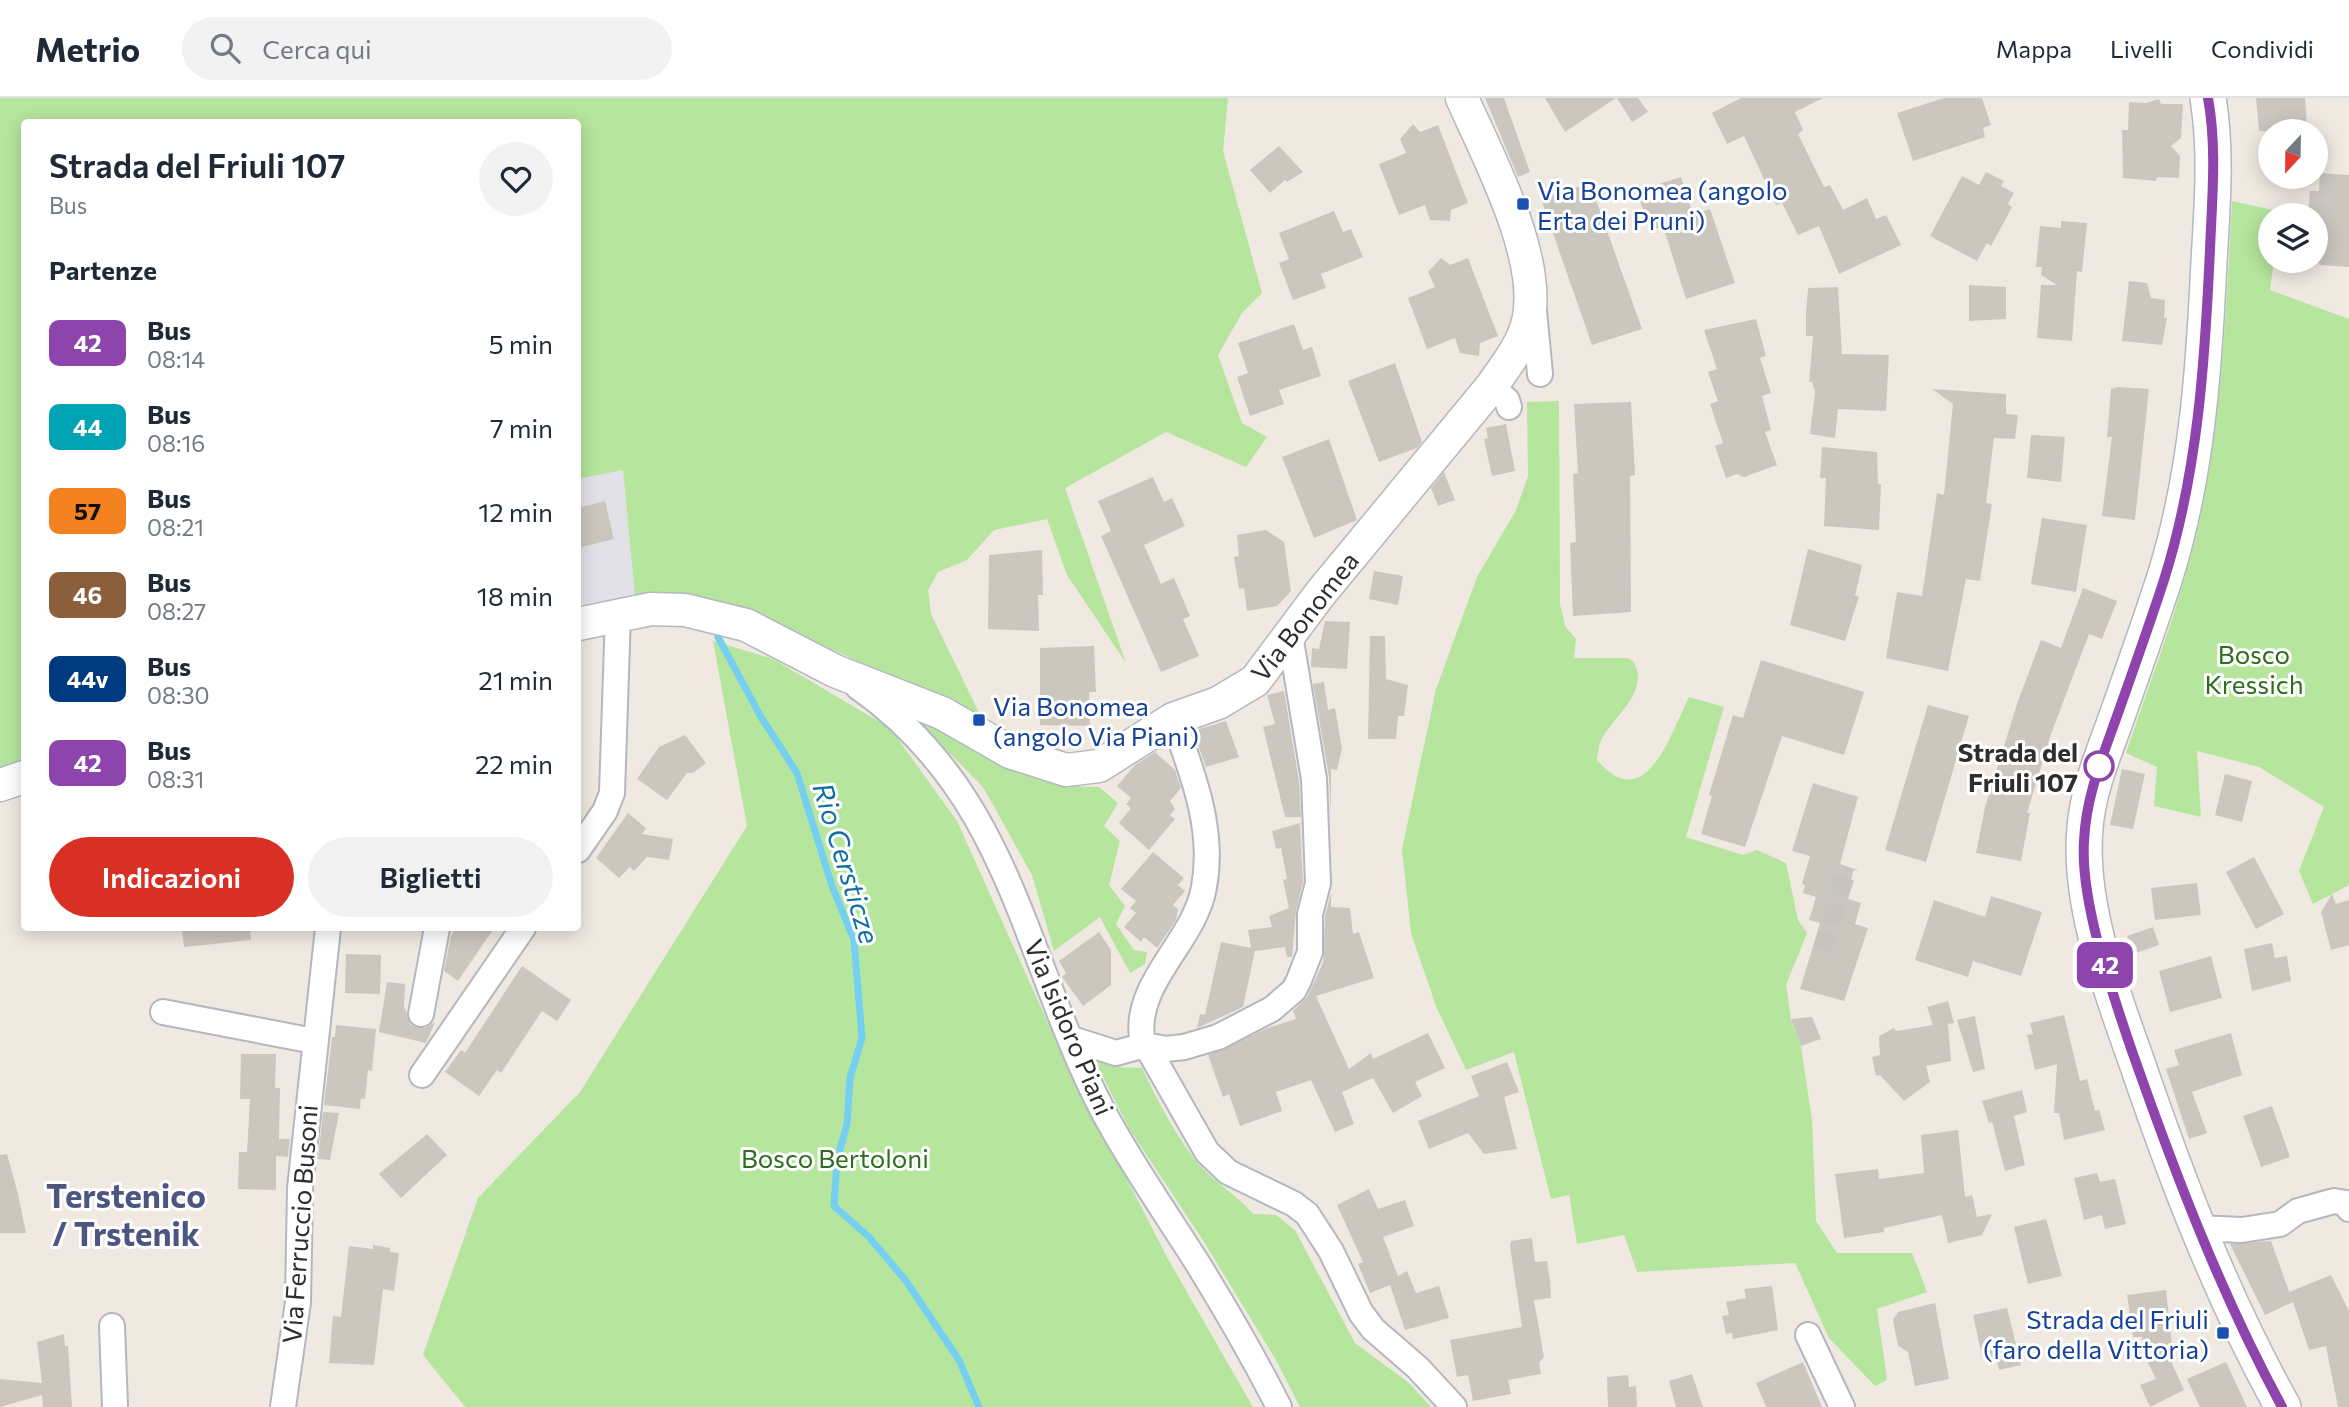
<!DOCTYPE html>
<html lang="it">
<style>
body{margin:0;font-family:Commissioner,sans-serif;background:#f2f2f3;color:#1f2937;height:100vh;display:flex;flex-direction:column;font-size:26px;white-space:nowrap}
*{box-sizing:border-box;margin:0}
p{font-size:23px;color:#747a83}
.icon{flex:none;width:38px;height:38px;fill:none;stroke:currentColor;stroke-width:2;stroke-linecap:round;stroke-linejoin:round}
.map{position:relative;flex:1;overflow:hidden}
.panel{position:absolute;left:21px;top:21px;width:560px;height:812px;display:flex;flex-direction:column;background:#fff;border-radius:7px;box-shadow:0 4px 18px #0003}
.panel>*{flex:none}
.badge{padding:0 14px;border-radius:10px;font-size:24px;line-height:46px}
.needle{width:46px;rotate:202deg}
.buttons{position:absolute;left:2258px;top:21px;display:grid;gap:14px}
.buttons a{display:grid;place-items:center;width:70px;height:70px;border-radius:50%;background:#fff;box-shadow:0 4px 18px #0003;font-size:35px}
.map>.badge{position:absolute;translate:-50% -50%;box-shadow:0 0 0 4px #fff}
h2{padding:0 28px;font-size:26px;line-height:63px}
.round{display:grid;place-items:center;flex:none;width:74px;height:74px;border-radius:37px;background:#f2f2f3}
.overview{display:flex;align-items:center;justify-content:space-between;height:119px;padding:0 28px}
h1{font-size:33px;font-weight:600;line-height:52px}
.button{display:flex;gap:14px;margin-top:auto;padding:14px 28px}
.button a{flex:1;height:80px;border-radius:42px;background:#d93025;color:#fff;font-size:28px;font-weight:600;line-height:80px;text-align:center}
.button a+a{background:#f2f2f3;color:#1f2937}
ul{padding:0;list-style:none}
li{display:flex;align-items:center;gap:21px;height:84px;padding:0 28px}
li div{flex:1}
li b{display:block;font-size:26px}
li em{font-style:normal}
li .badge{min-width:77px;font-weight:700;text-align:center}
header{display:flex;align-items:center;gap:42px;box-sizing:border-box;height:98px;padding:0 35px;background:#fff;border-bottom:2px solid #e0e1e3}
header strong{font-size:33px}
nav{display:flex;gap:38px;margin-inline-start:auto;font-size:24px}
.search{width:490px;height:63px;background:#f2f2f3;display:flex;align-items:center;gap:18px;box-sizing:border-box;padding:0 24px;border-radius:38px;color:#747a83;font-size:26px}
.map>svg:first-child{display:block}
.industrial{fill:#e3e1e8}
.green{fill:#b6e59e}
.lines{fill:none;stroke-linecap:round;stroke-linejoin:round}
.stream{stroke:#75cff0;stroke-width:7}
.building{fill:#cbc7bf}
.pedestrian-tunnel{stroke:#c8c4bd;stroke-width:19;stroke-dasharray:19 10;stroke-linecap:butt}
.minor-casing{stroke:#b4b7c1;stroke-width:28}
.tertiary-casing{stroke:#b4b7c1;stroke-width:35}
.secondary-casing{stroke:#b4b7c1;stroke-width:38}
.minor{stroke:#fff;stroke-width:24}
.tertiary{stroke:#fff;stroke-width:32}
.secondary{stroke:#fff;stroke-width:35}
.line-casing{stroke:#fff;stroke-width:16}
.line{stroke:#8e44ad;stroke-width:10}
.transit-dot{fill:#1a4fb4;stroke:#fff;stroke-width:2.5}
.stop-dot{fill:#fff;stroke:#8e44ad;stroke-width:3.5}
.labels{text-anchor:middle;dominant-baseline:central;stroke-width:6;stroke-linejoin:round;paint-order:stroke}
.transit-label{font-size:26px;fill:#164399;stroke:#fff;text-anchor:start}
.street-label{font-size:26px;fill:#2e2e2e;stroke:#fff}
.park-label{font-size:26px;fill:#2c6e1b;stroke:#fff}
.stop-label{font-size:26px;font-weight:bold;fill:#2e2e2e;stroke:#fff;text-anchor:end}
.water-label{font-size:28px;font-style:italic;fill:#0d6fa3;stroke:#fff}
.district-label{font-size:33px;font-weight:bold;fill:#4d5680;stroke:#fff}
</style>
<header>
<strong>Metrio</strong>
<div class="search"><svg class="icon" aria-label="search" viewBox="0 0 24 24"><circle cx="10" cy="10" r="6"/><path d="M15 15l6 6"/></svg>Cerca qui</div>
<nav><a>Mappa</a><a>Livelli</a><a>Condividi</a></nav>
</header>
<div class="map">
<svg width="2349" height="1309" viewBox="0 0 2349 1309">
<rect width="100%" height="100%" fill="#efe9e1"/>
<path class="industrial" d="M623,372L635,499L578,506V381Z"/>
<path class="green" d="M0,0H1228L1223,53L1262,195L1242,215L1218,257L1242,325L1267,339L1246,369L1166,334L1065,390L1126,565L1067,477L1047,421L994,432L967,462L938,474L928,492L931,516L981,619L776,526L635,499L623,372L578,381V24H24V671L0,680Z
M2232,103L2282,114L2281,117H2270V163H2274L2270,192L2349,221V787L2313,806L2299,773L2324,709L2259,669L2197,653L2201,719L2154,708L2157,669L2126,655C2156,567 2190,481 2206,390C2223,294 2227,199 2232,103Z
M1559,303L1560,506L1565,528L1576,541L1574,560H1627L1633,563C1651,592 1614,619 1602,640C1599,646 1598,655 1597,662C1646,720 1671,634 1689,599L1724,609L1686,739L1743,757L1757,752L1786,765L1798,822L1807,835L1786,887L1791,922L1801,948L1812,1022L1816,1123L1837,1155H1912L1927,1194L1877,1211L1887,1282L1875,1288L1829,1240L1795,1165L1637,1174L1624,1137L1577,1146L1569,1097L1551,1101L1514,954L1466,972L1436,908L1411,835L1402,751L1436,591L1477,479L1516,412L1528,378L1527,304Z
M713,543L773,561L890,630L957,723L1057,945L1168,1161L1253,1309H465L423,1257L478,1100L580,994L747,728Z
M915,620C973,646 1033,691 1099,689L1118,705L1104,728L1120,743L1109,787L1125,808L1116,826L1134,852L1147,854L1145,866L1130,875L1100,819L1054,853L1032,777L983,689Z
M1094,961L1117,969L1142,970C1156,1000 1181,1048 1204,1072C1220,1088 1238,1098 1253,1116L1276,1117L1295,1132L1355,1245L1409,1285L1431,1309H1300L1276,1262L1206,1147L1130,1032Z"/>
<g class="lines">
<path class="stream" d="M718,539L761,619L797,675L832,788L854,842L862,940L850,980L847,1026L837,1063L834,1108L869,1139L906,1183L959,1262L979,1309"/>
</g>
<path class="building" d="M1485,0H1504L1530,74L1518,79Z
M1545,0H1616L1565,34Z
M1617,0H1638L1648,14L1632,24Z
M1741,0H1823L1795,14L1803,32L1798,36L1824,89L1830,87L1843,112L1867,100L1876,121L1886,117L1901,147L1839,176L1819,128L1798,137L1782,105L1776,107L1744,38L1727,46L1712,15Z
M1944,0H1982L1991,27L1983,30L1985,39L1913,63L1897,15Z
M2256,0H2305L2307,27L2291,28L2292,33H2259Z
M2159,1L2161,6H2183L2181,40L2171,48L2180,58L2179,80L2157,79L2156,83L2123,80L2122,32H2128L2129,4L2146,5Z
M1413,26L1420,34L1438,27L1468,105L1451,112L1450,123L1430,122L1425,107L1399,117L1379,66L1406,55L1400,41Z
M1279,48L1303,74L1287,84L1285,82L1270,95L1250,72Z
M1986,74L2004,83L2001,88L2014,95L2008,106L2012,109L1991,148L1987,145L1977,163L1930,138L1962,78L1979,87Z
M2320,75L2349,77V169L2320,167L2315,161V117H2308L2310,93H2319Z
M1681,79L1693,116L1710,111L1735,185L1686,201L1663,128L1650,133L1637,93Z
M1590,85L1642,231L1592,247L1541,101Z
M1334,113L1343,134L1351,131L1363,159L1321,176L1326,190L1293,202L1279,165L1289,161L1279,135Z
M2061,123L2087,125L2082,174L2077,173L2072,243L2037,240L2041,187H2057L2041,177L2042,169H2036L2040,128L2061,130Z
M1441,160L1450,167L1468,160L1498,238L1480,245L1479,258L1460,255L1455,240L1427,251L1408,200L1435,189L1428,174Z
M2129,183L2147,185L2151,200L2165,202L2164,220H2167L2162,247L2122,243Z
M1969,187L2006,189V221L1969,223Z
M1838,189L1842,256L1889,257L1886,313L1838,311L1835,340L1810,336L1815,294L1812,284H1809L1813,238H1806V215L1808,190Z
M1756,221L1766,258L1760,260L1771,295L1762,298L1771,332L1765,334L1777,367L1744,379L1737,376L1726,380L1715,348L1723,345L1710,306L1718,303L1708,274L1717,271L1704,232Z
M1294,226L1303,252L1312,249L1321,278L1279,292L1284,306L1250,318L1237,279L1248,275L1238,245Z
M1395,265L1422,344L1417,350L1379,364L1348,283Z
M2118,289L2149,291L2135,422L2102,418L2112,339H2107L2111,291Z
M1932,291L2006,296V316L2018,317L2015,341L1994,340L1986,405L1992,406L1980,483L1966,481L1948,573L1886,560L1897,494L1922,498L1937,395L1944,397L1953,306Z
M1631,304L1635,377L1630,378L1631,514L1573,518L1570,445L1576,444L1573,376L1578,375L1574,306Z
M1506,326L1515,373L1492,378L1484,341L1488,340L1486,330Z
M2031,337L2065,339L2061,384L2027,380Z
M1329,341L1357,422L1314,440L1282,359Z
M1822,349L1877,354L1878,386H1881L1879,432L1824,428L1826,380H1820Z
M1444,374L1455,402L1438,408L1431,390Z
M1153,379L1164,404L1172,400L1185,428L1144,447L1161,486L1174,480L1190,518L1183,521L1199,558L1161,574L1101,438L1111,433L1098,403Z
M605,403L614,441L578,450V410Z
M2042,420L2087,427L2076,494L2031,486Z
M1266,432L1284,444L1291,493L1277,508L1247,513L1244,490L1239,491L1234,459L1239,458L1237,437Z
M1808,451L1862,467L1855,498H1859L1845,543L1790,527Z
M1042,452L1043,497H1038L1039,533L988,531L989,457Z
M1374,473L1403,478L1398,507L1369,501Z
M2083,490L2117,503L2102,541L2089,536L2051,636L2027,715H2030L2021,763L1976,755L1985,709L2018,603L2041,542L2061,550Z
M1325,523L1350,524L1347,571L1311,569L1312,550L1319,551Z
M1370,538H1385L1386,581L1408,587L1404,618H1398L1396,641H1368Z
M1094,548L1096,594H1089L1090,628L1040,627V550Z
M1761,562L1864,594L1844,657L1782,638L1745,749L1701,736L1712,698L1709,697L1733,617L1743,620Z
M1324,584L1328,612L1335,610L1342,651L1337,672L1331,671V718L1329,679L1313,586Z
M1284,593L1299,683L1301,719H1285L1263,629L1275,626L1267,597Z
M1928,607L1969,618L1926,764L1885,752Z
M1226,623L1239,659L1206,669L1193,633Z
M685,637L706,665L693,675H687L667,702L637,681L659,649Z
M1155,654L1175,672L1181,690L1170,703L1175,711L1170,717L1175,721L1149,752L1119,725L1131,710L1126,706L1131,700L1117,688L1135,667Z
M2122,671L2145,676L2133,731L2110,727Z
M2225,676L2252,683L2242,724L2215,717Z
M1813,685L1858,699L1840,766L1854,771L1846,800L1861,805L1855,826L1868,830L1844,903L1800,891L1820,825L1809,822L1816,799L1803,795L1805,787L1802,786L1810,758L1792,753Z
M628,715L646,730L642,736L673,741L669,762L647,759L634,773L630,769L619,780L596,760Z
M1300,725L1303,783L1296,813L1292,859H1287L1285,849L1255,853L1243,909L1197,930L1200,916L1205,917L1221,844L1251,850L1248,832L1272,829L1269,818L1289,810L1283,782L1287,781L1281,750L1276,751L1272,733Z
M1153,754L1184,780L1178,787L1185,793L1173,807L1178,811L1176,822L1157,850L1144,839L1141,844L1124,829L1136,815L1130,810L1136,803L1121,791Z
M2254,759L2284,816L2256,831L2226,774Z
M2197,785L2201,817L2155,822L2151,790Z
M1331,795V809L1350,810L1353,836L1359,834L1374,880L1316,898L1349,971L1371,955L1373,961L1428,935L1445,970L1415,984L1422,998L1393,1015L1373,980L1342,994L1354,1026L1335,1034L1311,982L1276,994L1282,1013L1240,1028L1229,996L1223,999L1208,957L1268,930L1296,921L1293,913L1307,899L1323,865L1325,818Z
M2332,796L2336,806L2349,802V847L2331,852L2321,814Z
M1991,798L2042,814L2021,878L1973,863L1968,879L1915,862L1934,802L1985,819Z
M2153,829L2159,847L2133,856L2127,838Z
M182,830H250L251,842L184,849Z
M456,830H494L458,883L444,873L451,838Z
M1099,834L1111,852V887L1083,908L1062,879L1066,875L1059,863Z
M2272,845L2275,860L2287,858L2291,883L2252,893L2244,851Z
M346,856L381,857L380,896L345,895Z
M2211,858L2222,900L2170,914L2159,873Z
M522,868L571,902L557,923L542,913L501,975L497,972L479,998L445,974L461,952L465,955Z
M387,884L405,886L404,908L411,927L425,930L435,924L426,945L379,934Z
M1948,903L1954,925L1948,926L1951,963L1926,968L1930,984L1904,1003L1880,977L1876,978L1872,959L1880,957L1879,938L1894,930L1896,933L1933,927L1927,909Z
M2064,917L2080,983L2087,981L2095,1013L2099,1012L2105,1032L2064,1042L2059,1015H2054L2057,966L2035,972L2027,937L2033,936L2030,925Z
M1975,918L1985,971L1973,974L1957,922Z
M1812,919L1821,941L1801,948L1791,921Z
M336,927L376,931L372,973L368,972L365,1001L361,1000L360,1011L324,1007L332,939H335Z
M2231,935L2242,977L2192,994L2207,1035L2189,1041L2166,971L2179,967L2174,952Z
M241,956H276L275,990H280L279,1041H290L288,1059L276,1058V1092L238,1091L239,1054H247L250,1001H240Z
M1507,964L1519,994L1504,999L1517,1051L1484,1056L1468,1035L1429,1051L1418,1023L1479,998L1471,978Z
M2022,992L2027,1014L2014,1018L2025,1067L2005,1073L1992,1024L1989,1025L1982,1003Z
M2272,1008L2290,1059L2261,1069L2243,1018Z
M323,1014L339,1015L330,1062L318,1061Z
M1958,1032L1965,1099L1972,1097L1977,1119L1992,1116L1982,1137L1948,1145L1942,1117L1884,1130V1134L1844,1140L1835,1076L1878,1071L1879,1081L1924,1075L1921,1037Z
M427,1036L447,1057L401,1100L379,1076Z
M7,1056L18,1096L26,1135H0V1057Z
M2097,1075L2100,1084L2115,1081L2126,1126L2105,1131L2102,1117L2084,1122L2074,1080Z
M1369,1091L1378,1111L1405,1102L1414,1128L1383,1139L1398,1178L1407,1173L1416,1195L1439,1188L1449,1220L1405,1232L1390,1187L1370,1195L1358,1166L1363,1164L1337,1107Z
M2046,1121L2062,1178L2028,1186L2014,1129Z
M1532,1140L1535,1164L1547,1163L1550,1182L1551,1200L1534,1202L1544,1259L1539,1265L1541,1276L1508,1282L1511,1296L1473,1303L1468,1277L1457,1279L1450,1242L1522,1229L1510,1148L1511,1143Z
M2271,1143L2291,1199L2289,1194L2331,1177L2349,1213V1309H2338L2326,1248L2309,1252L2293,1204L2265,1217L2230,1146Z
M373,1147L390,1150V1154L399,1155L394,1193L383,1191L374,1267L329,1265L333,1218L341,1219L349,1148L373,1151Z
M1772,1188L1778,1232L1733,1241L1732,1235L1726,1236L1722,1218L1729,1217L1726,1204L1746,1200L1744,1191Z
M2166,1192L2172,1246L2165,1250L2184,1292L2150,1309L2140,1287L2156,1281L2146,1261L2142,1239H2133L2127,1197Z
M1935,1205L1949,1281L1915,1288L1908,1254L1898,1248L1893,1222L1898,1214Z
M2007,1210L2021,1267L1999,1272L1997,1263L1989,1265L1987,1257L1982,1258L1973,1217Z
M64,1236L65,1248H68L72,1309H43L42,1297L0,1309V1281L42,1285L37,1244Z
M1803,1264L1822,1309H1766L1756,1285Z
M2226,1264L2247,1309H2200L2187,1281Z
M1692,1276L1703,1309H1676L1669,1283Z
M1628,1277L1629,1289L1636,1288L1637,1309H1608L1607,1279Z"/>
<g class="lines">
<path class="pedestrian-tunnel" d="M1822,853L1848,769"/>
<g class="minor-casing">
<path id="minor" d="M1534,213L1540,276
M1491,289L1507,302L1509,309
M858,589C1012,697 1023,860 1103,1013C1131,1066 1166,1115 1198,1166C1227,1213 1254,1260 1279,1309
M1173,621C1192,674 1215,731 1204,789C1195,843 1134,884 1142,940L1207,1054L1228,1074L1294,1106L1307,1116L1331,1153L1361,1215L1373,1231L1418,1270L1454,1309
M578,752L605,713L612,695L618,516
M163,914L314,943
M421,916L437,830
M1072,941L1116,955L1145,947L1166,951L1184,949L1218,939L1272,911L1294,892L1299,882L1310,854V816L1318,785L1314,681L1290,537
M422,977L523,830
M2196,1130L2242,1132L2280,1126L2298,1113L2334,1103L2346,1105L2349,1111
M112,1228L115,1309
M1808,1237L1842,1309
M283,1309L298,1204L300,1090L328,830"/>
</g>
<g class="tertiary-casing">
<path id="tertiary" d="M578,526L651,511L685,512L746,527L835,573L942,615L1010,654L1066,672L1099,668L1173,621L1218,605L1255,583L1320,496L1491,289C1505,269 1522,248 1528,224C1543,160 1488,59 1462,0
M0,687L24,679"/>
</g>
<g class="secondary-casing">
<path id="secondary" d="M2208,0C2217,54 2212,110 2209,164C2204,272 2197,378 2164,482C2149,528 2133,573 2117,618C2104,655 2088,691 2085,730C2078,805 2111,892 2136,962C2177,1082 2221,1198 2283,1309"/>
</g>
<use href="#minor" class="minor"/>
<use href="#tertiary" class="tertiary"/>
<use href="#secondary" class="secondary"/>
</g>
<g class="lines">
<g class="line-casing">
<path id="line" d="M2208,0C2217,49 2212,101 2210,151C2205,263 2198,374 2164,482C2149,528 2133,573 2117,618C2102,660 2086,699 2084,743C2080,805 2113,897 2133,956C2176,1078 2221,1196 2282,1309"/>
</g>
<use href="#line" class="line"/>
</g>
<g class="transit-dot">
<rect x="1516" y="99" width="14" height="14" rx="3.5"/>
<rect x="972" y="615" width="14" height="14" rx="3.5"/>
<rect x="2216" y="1228" width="14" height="14" rx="3.5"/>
</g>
<circle class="stop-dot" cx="2099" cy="668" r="14"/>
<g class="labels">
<g class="transit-label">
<text x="1537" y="91">Via Bonomea (angolo<tspan x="1537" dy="30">Erta dei Pruni)</tspan></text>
<text x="993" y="607">Via Bonomea<tspan x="993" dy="30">(angolo Via Piani)</tspan></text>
<text x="2209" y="1220" text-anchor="end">Strada del Friuli<tspan x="2209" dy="30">(faro della Vittoria)</tspan></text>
</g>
<g class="street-label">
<text transform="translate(1304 518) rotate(-52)">Via Bonomea</text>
<text transform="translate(1070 929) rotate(67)">Via Isidoro Piani</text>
<text transform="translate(299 1126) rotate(-86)">Via Ferruccio Busoni</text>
</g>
<g class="park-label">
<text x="2254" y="555">Bosco<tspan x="2254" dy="30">Kressich</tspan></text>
<text x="835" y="1059">Bosco Bertoloni</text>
</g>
<g class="stop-label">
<text x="2078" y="653">Strada del<tspan x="2078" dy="30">Friuli 107</tspan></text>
</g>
<g class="water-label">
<text transform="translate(847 765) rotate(73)">Rio Cersticze</text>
</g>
<g class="district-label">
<text x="126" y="1096">Terstenico<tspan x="126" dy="38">/ Trstenik</tspan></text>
</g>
</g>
</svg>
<div class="buttons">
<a><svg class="needle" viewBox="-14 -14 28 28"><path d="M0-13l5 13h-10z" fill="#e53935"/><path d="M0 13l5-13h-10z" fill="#747a83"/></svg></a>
<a><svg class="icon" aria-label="layers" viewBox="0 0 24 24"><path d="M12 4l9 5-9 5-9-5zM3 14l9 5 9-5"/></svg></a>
</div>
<b class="badge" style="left:2105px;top:867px;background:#8e44ad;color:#fff">42</b>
<section class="panel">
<div class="overview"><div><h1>Strada del Friuli 107</h1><p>Bus</p></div><a class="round"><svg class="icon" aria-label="heart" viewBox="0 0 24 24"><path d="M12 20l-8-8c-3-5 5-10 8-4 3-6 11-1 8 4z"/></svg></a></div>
<h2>Partenze</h2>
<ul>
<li><span class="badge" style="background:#8e44ad;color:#fff">42</span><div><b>Bus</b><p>08:14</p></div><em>5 min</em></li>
<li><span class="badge" style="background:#00a3b4;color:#fff">44</span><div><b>Bus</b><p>08:16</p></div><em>7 min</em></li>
<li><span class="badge" style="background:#f58220;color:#111">57</span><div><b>Bus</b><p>08:21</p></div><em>12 min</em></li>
<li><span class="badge" style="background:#8b5e3c;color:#fff">46</span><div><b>Bus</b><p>08:27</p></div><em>18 min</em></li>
<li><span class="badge" style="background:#003b80;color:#fff">44v</span><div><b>Bus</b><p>08:30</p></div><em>21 min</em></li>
<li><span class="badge" style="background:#8e44ad;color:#fff">42</span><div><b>Bus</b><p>08:31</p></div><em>22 min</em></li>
</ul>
<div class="button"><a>Indicazioni</a><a>Biglietti</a></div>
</section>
</div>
